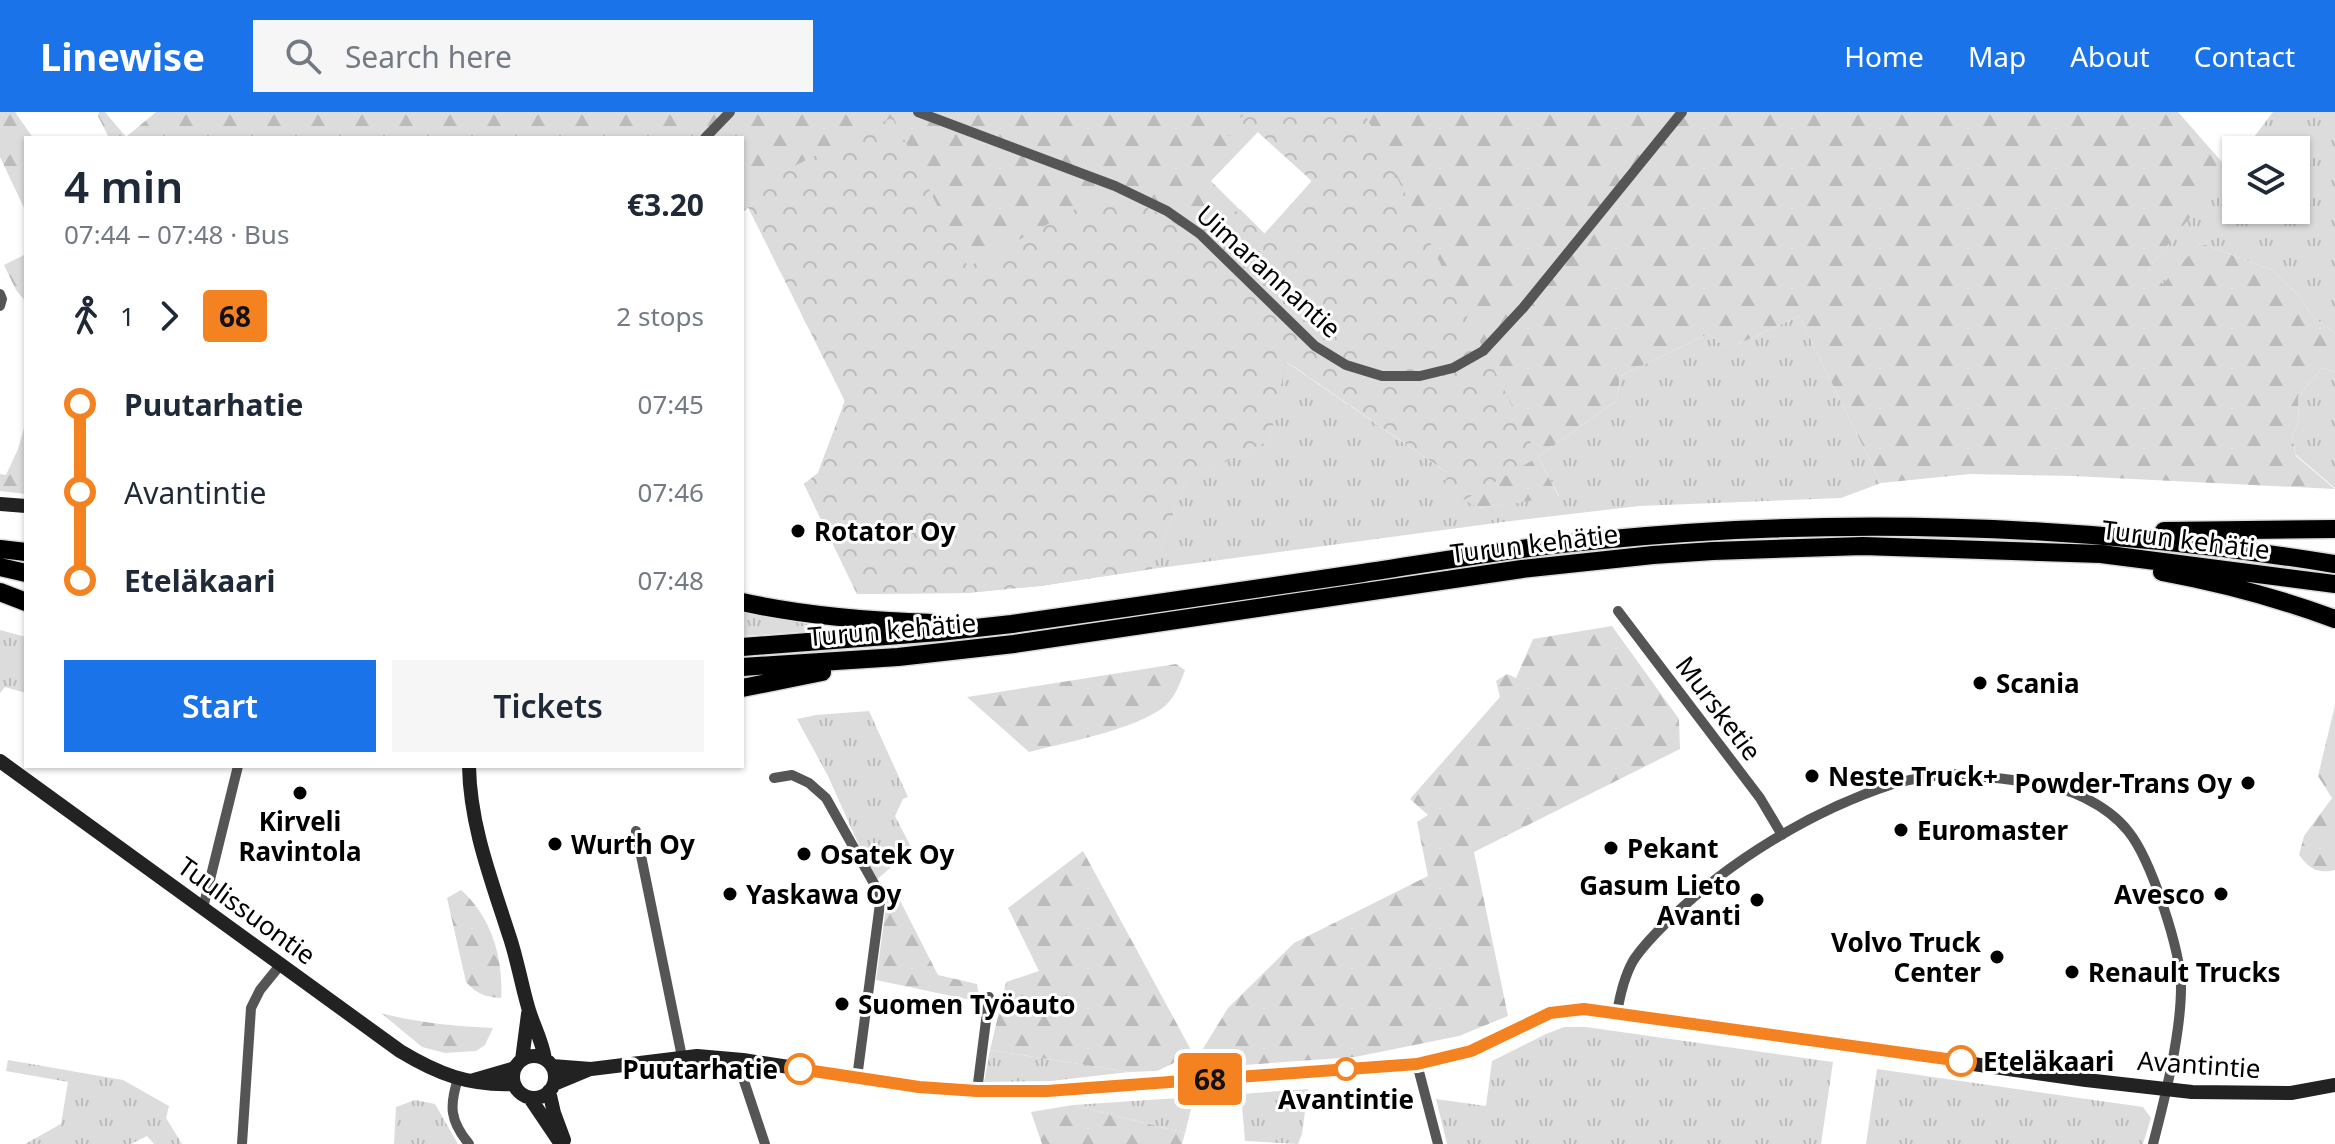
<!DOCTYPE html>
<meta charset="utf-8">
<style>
body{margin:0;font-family:"Noto Sans",sans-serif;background:#f6f6f7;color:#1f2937;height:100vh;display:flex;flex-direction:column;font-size:30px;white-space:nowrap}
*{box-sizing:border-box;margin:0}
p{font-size:26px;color:#747a83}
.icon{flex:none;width:44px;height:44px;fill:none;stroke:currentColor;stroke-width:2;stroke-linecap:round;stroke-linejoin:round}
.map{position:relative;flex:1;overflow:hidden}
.panel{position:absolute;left:24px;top:24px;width:720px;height:632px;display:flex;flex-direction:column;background:#fff;border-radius:0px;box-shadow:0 2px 6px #0004}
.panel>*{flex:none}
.badge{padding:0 16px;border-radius:6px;font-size:28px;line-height:52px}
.fabs{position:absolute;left:2222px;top:24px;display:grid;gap:16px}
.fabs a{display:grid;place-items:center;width:88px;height:88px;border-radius:0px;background:#fff;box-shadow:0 2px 6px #0004;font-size:40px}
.map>.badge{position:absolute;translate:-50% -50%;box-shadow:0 0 0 4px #fff}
.legs{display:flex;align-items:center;gap:12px;height:88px;padding:0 40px;font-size:26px}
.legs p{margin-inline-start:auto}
.headline{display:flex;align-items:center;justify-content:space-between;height:136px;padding:0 40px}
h1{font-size:44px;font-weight:600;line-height:60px}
.action{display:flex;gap:16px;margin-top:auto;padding:16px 40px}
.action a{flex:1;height:92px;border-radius:0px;background:#1a73e8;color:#fff;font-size:32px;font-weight:600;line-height:92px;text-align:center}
.action a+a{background:#f6f6f7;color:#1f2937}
ul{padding:0 40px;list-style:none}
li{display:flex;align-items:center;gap:28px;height:88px;font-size:30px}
li i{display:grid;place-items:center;width:12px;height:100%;margin:0 10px;background:currentColor}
li i::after{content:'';width:20px;height:20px;margin:-10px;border:6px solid;border-radius:50%;background:#fff}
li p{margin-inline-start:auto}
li:first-child i{background:linear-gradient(#0000 50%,currentColor 0)}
li:last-child i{background:linear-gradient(currentColor 50%,#0000 0)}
header{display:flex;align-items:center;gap:48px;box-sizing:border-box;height:112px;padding:0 40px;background:#1a73e8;color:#fff}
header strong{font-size:38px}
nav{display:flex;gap:44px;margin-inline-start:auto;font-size:28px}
.search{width:560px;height:72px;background:#f6f6f7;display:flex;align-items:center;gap:20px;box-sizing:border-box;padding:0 28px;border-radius:0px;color:#747a83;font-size:30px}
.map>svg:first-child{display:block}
.grass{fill:url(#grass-tufts)}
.forest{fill:url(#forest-firs);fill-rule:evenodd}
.park{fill:url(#park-crowns)}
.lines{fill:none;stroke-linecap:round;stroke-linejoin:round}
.highway-casing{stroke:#dbdbdb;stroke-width:21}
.street{stroke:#555;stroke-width:10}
.secondary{stroke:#222;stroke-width:14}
.highway{stroke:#000;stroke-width:18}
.line-1-casing{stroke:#fff;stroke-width:18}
.line-1{stroke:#f58220;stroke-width:12}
.poi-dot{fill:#000;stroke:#fff;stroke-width:3}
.stop-1-dot{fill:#fff;stroke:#f58220;stroke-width:4}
.labels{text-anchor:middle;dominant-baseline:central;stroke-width:6;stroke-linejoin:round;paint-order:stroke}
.street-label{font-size:26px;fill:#000;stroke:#fff}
.poi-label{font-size:26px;font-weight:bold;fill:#000;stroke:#fff;text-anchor:start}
.stop-label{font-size:26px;font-weight:bold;fill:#000;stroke:#fff;text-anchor:start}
</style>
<header>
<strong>Linewise</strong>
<div class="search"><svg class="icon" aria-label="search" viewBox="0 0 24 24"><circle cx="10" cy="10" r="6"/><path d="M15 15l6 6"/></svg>Search here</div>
<nav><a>Home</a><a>Map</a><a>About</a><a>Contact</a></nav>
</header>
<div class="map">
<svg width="2335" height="1032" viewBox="0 0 2335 1032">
<defs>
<pattern id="grass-tufts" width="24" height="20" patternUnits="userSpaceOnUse" patternTransform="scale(2)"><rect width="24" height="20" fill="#dcdcdc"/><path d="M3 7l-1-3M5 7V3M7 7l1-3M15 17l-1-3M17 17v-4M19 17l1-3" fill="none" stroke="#bbb"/></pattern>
<pattern id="forest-firs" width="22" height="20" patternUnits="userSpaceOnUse" patternTransform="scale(2)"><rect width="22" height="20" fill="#dcdcdc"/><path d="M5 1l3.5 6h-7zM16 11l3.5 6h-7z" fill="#bbb"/></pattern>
<pattern id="park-crowns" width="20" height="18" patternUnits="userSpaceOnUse" patternTransform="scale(2)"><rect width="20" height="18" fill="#dcdcdc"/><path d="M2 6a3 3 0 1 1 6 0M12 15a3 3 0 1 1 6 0" fill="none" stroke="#bbb"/></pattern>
</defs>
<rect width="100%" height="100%" fill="#fff"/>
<path class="grass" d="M2273,0H2335V221L2314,206L2299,184L2272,158L2200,131L2163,173L2148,157L2236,48V98H2296V38H2244Z
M1799,204L1881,371L1841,386L1639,394L1503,410L1152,457L1186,369L1270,328L1285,249L1449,362L1444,375L1479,396L1559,384L1538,345L1617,288L1620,264L1708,222L1724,234H1734Z
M2322,256L2335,260V376L2296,343L2292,324L2299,309L2298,285Z
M742,495L830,518L742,524Z
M0,518L26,525V581L5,575L0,581Z
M869,599L908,685L903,687L895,704L912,737L875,769L828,664L797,607L816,603Z
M1564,915H1586L1833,950L1821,1032H1447L1436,987L1486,994L1492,949L1546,922Z
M990,938L1129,960L1051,969L984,970Z
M8,948L123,968L169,994L166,1006L182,1032H154L147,1024L131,1032H25L61,1012L68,970L6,959Z
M1877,957L2143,995L2151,1006L2143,1032H1866Z
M1308,977L1302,1022L1298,1032L1245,1029L1241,982Z
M1194,985L1185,1021L1073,993Z
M415,988L435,992L458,1032H394L396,995Z"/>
<path class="forest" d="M0,0H15L33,26H26V100L0,45Z
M99,0H105L126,25L156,0H2178L2229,58L2148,157L2163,172L2200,131L2272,158L2299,184L2314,206L2335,221V260L2322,256L2298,285L2299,309L2292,324L2296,344L2335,377L2073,364L1970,362L1881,371L1799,204L1734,234H1724L1708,222L1620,264L1617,288L1538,345L1559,385L1478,396L1444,375L1448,361L1286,249L1270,328L1186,369L1152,457L1040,474L967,481L857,482L804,372L818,361L845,289L748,95L742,101V26H109L98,4ZM1258,20L1312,69L1264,122L1211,69Z
M26,142V190L16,178L4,153Z
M26,309V382L0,379V362L6,363L18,337Z
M1612,514L1679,607L1680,637L1474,740L1508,904L1459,924L1355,945L1202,956L1199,950L1201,940L1228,896L1294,831L1428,764L1417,710L1428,703L1410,687L1500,585L1496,569L1507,562L1516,566L1533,527Z
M1176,552L1185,558C1181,569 1176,583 1167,592C1143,616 1064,631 1029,640L967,585Z
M2335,593V758C2317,762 2310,757 2299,743L2304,724L2332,686L2318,664Z
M1083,739L1191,938L1176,950L1157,959L1129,960L990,938L1006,870L1039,859L1008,796Z
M893,775L938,863L977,872L980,890L876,868L888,780Z
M461,778C491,804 504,847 501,886C485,885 477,882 466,870L447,786Z
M381,901C418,911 455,914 493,916L485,933L476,939L445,941L422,935Z
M1073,993L1185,1021L1182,1032H1042L1031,1000Z"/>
<path class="park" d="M1251,0H1364L1538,345L1464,388L1444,375L1448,361L1286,249L1270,328L1186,369L1152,457L1040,474L967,481L857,482L804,372L818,361L845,289L748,95L742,101V80L893,5L968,155L1109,79C1139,91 1166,103 1191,123L1240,97L1265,122L1312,69L1258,20L1224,24L1223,15Z"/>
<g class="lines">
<g class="highway-casing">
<path id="highway" d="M2164,419L2335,417
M0,437L26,440
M0,455L26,461
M2162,460C2222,471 2278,486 2335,507
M0,480L26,490
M742,490C805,504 869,509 933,511
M742,535L939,520L1012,512C1129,495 1246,479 1363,461C1442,449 1521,435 1601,428C1845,404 2093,413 2335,452
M742,555L898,545L1014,532L1522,457L1653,443L1713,439L1863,434L2101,442L2335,472
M742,576L822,560"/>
</g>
<path class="street" d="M918,0L1115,74L1167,99L1200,122L1315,234L1346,253L1382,264H1420L1453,256L1483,239L1523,196L1682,0
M705,26L730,0
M0,182L2,187L0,194
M1618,499L1760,686L1782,723
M774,666L792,663L809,671L826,686L881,784L857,966
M636,719L682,945
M203,796L238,654
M1617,901C1620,883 1624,865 1633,849C1643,833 1657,820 1670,807C1729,749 1813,698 1893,672C1914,666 1937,663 1959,662C1996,667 2052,669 2085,686C2101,694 2117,705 2128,719C2151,747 2181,839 2181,875C2181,922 2165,986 2153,1032
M743,948L742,963L765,1032
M1417,952L1438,1032
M458,967C449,994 450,1009 469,1032
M977,979L989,885
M242,1032L251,896L260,878L281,852"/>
<path class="secondary" d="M0,392L26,394
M0,649L400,939C438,962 469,974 514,972
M469,654C470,713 491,767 509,823C517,846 521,871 528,895C533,913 542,928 545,947
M513 965a21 21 0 1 1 42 0a21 21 0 1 1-42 0Z
M522,948L528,902
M552,954L591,957L697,944L743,948L919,975L977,979H1047L1417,952L1471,939L1550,901L1584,897L2086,968L2192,980L2291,981L2335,973
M474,968L515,956
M554,972L590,957
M549,979L554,1001L564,1028
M530,986L561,1032"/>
<use href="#highway" class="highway"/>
</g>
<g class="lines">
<g class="line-1-casing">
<path id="line-1" d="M800,957L919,975L977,979H1047L1417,952L1471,939L1550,901L1584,897L1961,949"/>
</g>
<use href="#line-1" class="line-1"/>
</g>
<g class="poi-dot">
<circle cx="798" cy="419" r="8"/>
<circle cx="1980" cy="571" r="8"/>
<circle cx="1812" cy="664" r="8"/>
<circle cx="2248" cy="671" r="8"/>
<circle cx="300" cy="681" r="8"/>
<circle cx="1901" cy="718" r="8"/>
<circle cx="555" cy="732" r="8"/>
<circle cx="1611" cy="736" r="8"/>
<circle cx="804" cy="742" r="8"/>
<circle cx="730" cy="782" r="8"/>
<circle cx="2221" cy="782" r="8"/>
<circle cx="1757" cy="788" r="8"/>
<circle cx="1997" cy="845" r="8"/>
<circle cx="2072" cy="860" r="8"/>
<circle cx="842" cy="892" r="8"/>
</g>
<g class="stop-1-dot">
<circle cx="1961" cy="949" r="14"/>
<circle cx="800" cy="957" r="14"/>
<circle cx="1346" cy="957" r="10"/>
</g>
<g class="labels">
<g class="street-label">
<text transform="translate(1269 159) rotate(42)">Uimarannantie</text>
<text transform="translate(2186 427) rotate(7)">Turun kehätie</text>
<text transform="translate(1534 431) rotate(-7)">Turun kehätie</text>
<text transform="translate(892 517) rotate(-5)">Turun kehätie</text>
<text transform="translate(1719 596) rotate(53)">Mursketie</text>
<text transform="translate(247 798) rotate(36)">Tuulissuontie</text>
<text transform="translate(2199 952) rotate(4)">Avantintie</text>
</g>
<g class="poi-label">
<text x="814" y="419">Rotator Oy</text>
<text x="1996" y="571">Scania</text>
<text x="1828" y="664">Neste Truck+</text>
<text x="2232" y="671" text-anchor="end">Powder-Trans Oy</text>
<text x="300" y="709" text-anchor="middle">Kirveli<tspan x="300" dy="30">Ravintola</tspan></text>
<text x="1917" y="718">Euromaster</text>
<text x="571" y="732">Wurth Oy</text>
<text x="1627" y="736">Pekant</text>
<text x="820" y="742">Osatek Oy</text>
<text x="1741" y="773" text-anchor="end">Gasum Lieto<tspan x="1741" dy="30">Avanti</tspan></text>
<text x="746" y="782">Yaskawa Oy</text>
<text x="2205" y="782" text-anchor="end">Avesco</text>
<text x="1981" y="830" text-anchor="end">Volvo Truck<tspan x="1981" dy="30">Center</tspan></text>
<text x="2088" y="860">Renault Trucks</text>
<text x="858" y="892">Suomen Työauto</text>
</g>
<g class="stop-label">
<text x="1983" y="949">Eteläkaari</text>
<text x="778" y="957" text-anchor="end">Puutarhatie</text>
<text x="1346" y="987" text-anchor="middle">Avantintie</text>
</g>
</g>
</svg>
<div class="fabs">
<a><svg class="icon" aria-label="layers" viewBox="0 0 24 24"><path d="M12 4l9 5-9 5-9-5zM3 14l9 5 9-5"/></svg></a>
</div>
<b class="badge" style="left:1210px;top:967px;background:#f58220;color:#111">68</b>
<section class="panel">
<div class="headline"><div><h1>4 min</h1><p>07:44 – 07:48 · Bus</p></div><b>€3.20</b></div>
<div class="legs"><svg class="icon" aria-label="walk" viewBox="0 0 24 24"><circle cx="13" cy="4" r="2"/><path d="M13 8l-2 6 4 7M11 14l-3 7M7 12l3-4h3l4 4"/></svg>1<svg class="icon" aria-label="forward" viewBox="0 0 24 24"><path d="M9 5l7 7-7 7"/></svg><b class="badge" style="background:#f58220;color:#111">68</b><p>2 stops</p></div>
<ul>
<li><i style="color:#f58220"></i><b>Puutarhatie</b><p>07:45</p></li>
<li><i style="color:#f58220"></i><span>Avantintie</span><p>07:46</p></li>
<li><i style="color:#f58220"></i><b>Eteläkaari</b><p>07:48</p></li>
</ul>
<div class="action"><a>Start</a><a>Tickets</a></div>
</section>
</div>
